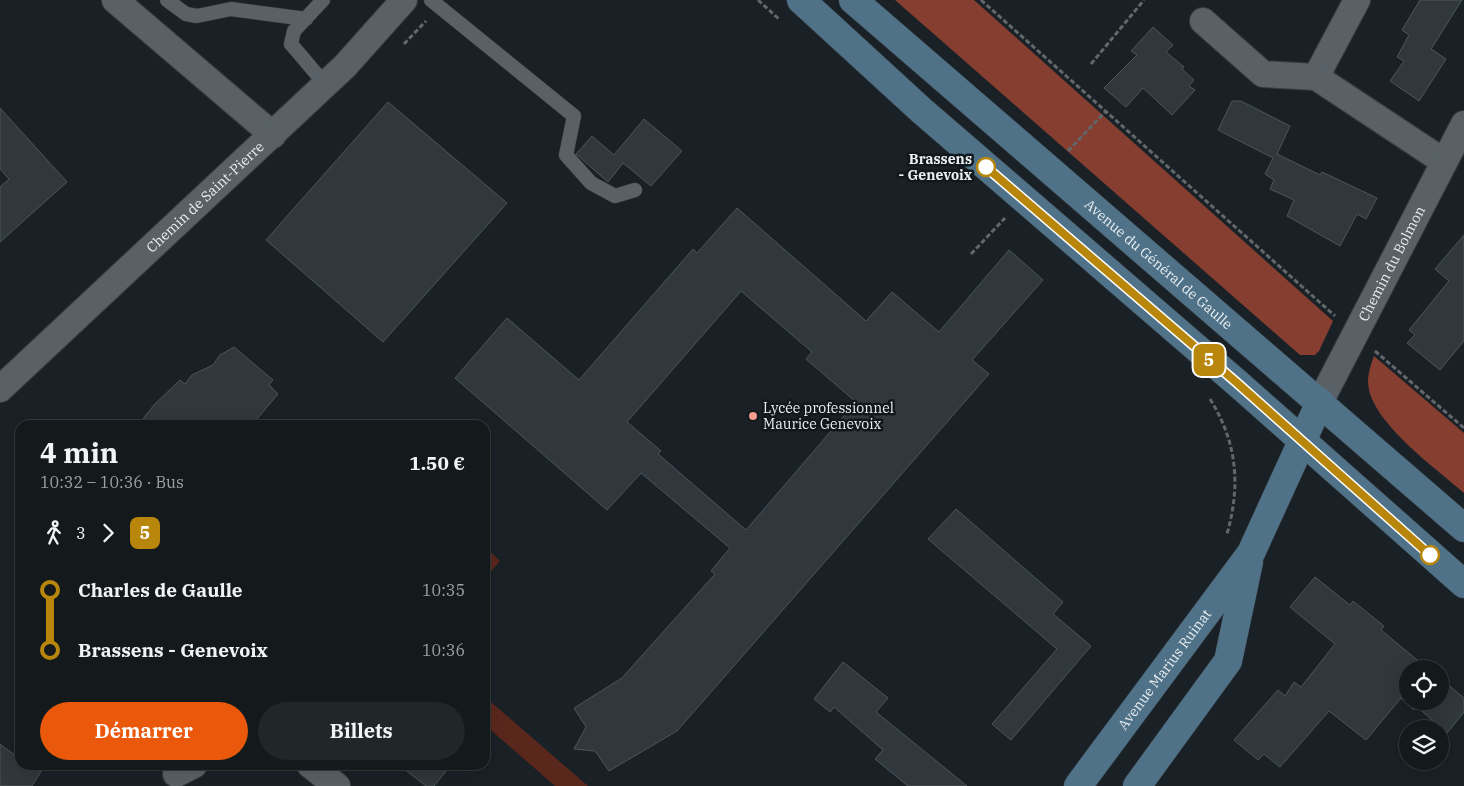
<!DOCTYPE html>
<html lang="fr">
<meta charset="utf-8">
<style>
body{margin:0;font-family:"IBM Plex Serif",serif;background:#212629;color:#f1f3f6;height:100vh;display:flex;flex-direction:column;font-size:19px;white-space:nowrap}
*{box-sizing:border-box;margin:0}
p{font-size:16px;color:#9da0a3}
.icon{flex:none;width:28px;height:28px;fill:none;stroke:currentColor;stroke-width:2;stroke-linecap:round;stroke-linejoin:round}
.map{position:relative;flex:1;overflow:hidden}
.panel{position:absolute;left:15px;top:420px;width:475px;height:350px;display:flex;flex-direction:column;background:#14191c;border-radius:15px;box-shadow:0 5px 20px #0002,0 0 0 1px #33383b}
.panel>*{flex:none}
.badge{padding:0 10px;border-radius:8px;font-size:18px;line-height:32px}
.fabs{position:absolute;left:1399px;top:660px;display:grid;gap:10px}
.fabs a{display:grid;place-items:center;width:50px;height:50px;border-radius:50%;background:#14191c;box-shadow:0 5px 20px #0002,0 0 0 1px #33383b;font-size:25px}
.map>.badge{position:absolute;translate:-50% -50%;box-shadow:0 0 0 2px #fff}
.legs{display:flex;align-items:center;gap:8px;height:55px;padding:0 25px;font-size:16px}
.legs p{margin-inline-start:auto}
.headline{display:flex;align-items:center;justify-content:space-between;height:85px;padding:0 25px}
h1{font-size:28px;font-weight:700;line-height:38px}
.primary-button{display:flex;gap:10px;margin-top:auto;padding:10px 25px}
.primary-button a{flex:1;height:58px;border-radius:30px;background:#ea580c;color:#fff;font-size:20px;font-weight:700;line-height:58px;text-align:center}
.primary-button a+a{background:#212629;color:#f1f3f6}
ul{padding:0 25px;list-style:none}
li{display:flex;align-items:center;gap:18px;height:60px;font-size:19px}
li i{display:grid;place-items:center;width:8px;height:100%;margin:0 6px;background:currentColor}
li i::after{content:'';width:12px;height:12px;margin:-6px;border:4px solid;border-radius:50%;background:#14191c}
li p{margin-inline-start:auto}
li:first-child i{background:linear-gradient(#0000 50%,currentColor 0)}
li:last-child i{background:linear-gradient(currentColor 50%,#0000 0)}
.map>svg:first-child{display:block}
.green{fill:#5a271d}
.forest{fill:#863e30}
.building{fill:#30383d;stroke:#4d555b;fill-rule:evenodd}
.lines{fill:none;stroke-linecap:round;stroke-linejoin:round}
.lane-casing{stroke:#373d41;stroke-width:15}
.street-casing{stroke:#373d41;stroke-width:28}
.secondary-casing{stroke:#373d41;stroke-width:29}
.path{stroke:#61676b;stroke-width:3;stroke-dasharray:5 2.5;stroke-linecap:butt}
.lane{stroke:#596167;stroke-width:14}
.street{stroke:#596167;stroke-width:26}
.secondary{stroke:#4f7288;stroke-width:28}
.line-1-casing{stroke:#fff;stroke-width:11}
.line-1{stroke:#b8860b;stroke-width:8}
.stop-1-dot{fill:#fff;stroke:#b8860b;stroke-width:2.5}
.poi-dot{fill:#f49d8c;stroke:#11181d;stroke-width:2}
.labels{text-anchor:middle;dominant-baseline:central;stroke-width:5;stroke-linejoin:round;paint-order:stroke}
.stop-label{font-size:14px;font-weight:bold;fill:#e9eef1;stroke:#11181d;text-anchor:end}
.street-label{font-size:14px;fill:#e9eef1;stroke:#11181d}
.poi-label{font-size:14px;fill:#e9eef1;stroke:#11181d;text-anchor:start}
</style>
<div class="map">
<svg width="1464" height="786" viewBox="0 0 1464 786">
<rect width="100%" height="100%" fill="#1a2126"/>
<path class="green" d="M485,547L500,561L485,578Z
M485,697L588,786H555L485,725Z"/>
<path class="forest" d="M895,0H974L1333,321L1319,351L1315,355H1300Z
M1374,356L1464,433V493C1436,468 1369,421 1368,382C1368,373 1371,364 1374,356Z"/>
<path class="building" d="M1420,0H1462L1431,49L1446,59L1419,101L1390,81L1404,61L1397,57L1409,35L1402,30Z
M1153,27L1173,45L1166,52L1184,67L1182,69L1194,80L1189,86L1195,90L1172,115L1143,88L1126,107L1104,88L1137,55L1131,51Z
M1232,101H1241L1290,126L1277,154L1320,175L1322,172L1377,198L1366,219L1357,214L1340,246L1287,216L1294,200L1270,189L1274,180L1265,174L1273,158L1218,130Z
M388,102L507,203L383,342L266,240Z
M0,108L67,182L0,242V187L9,179L0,169Z
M644,119L682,151L651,186L623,163L608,182L576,154L592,136L614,155Z
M737,208L866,321L892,292L939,332L1009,250L1043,280L972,360L989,374L677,731L609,771L595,751L574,749L586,727L574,708L622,678L715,574L711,571L730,548L641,473L607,510L455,378L507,318L579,380L693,249L697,253ZM741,291L812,352L806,359L856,402L746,530L658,454L661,451L627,422Z
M1464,235V341L1440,370L1407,343L1415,335L1409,330L1449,281L1435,269Z
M234,347L273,380L269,385L278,394L252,425H138L154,405L180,380L185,384L192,375L213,365L220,355Z
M956,509L1063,602L1053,614L1091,646L1011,740L992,724L1057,649L928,539Z
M1315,577L1350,605L1353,601L1384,626L1381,630L1428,669H1408V701H1440V678L1464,698V712L1447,733L1416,706L1414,710L1401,698L1366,740L1329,711L1280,767L1264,754L1258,760L1234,740L1278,690L1285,696L1294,682L1301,687L1335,644L1290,607Z
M843,662L888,698L876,712L967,786H908L875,759L883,750L834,707L830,712L814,699Z
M0,744L20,759V765H45L32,786H0Z
M399,765H451L434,786H426Z"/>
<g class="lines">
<g class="lane-casing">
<path id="lane" d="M167,0L186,14L197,16L231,9L306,19
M323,0L294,31L291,44L325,84
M431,0L574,116L566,155L591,183L615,196L635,190"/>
</g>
<g class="street-casing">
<g id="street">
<path d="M115,0L273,135"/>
<path d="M1357,0L1316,77L1443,161"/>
<path d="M1203,21L1263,74L1316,77"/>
<path id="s1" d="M0,389L345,66L404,0"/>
<path id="s2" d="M1320,402L1464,124"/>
<path d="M310,765L337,786"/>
<path d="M176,774L194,765"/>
</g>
</g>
<g class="secondary-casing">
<g id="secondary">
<path d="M801,0L921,110L1236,382L1464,584"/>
<path id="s3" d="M853,0L1464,528"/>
<path id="s4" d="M1078,786L1251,553L1320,402"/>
<path d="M1137,786L1228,661L1249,562"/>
</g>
</g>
<path class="path" d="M758,0L780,20
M981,0L1335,316
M404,44L426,21
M1091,64L1144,0
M1068,151L1105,112
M971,254L1005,218
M1375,351L1464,428
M1210,399C1237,442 1241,485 1227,534"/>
<use href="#lane" class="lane"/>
<use href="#street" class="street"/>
<use href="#secondary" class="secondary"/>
</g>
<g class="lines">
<g class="line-1-casing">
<path id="line-1" d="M986,167L1236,382L1430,555"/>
</g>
<use href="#line-1" class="line-1"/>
</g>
<g class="stop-1-dot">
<circle cx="986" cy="167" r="9"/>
<circle cx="1430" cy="555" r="9"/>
</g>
<circle class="poi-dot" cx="753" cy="416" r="5"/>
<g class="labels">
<g class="stop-label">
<text x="972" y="159">Brassens<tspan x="972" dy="16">- Genevoix</tspan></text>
</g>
<g class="street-label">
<text stroke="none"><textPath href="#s1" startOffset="281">Chemin de Saint-Pierre</textPath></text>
<text stroke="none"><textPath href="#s3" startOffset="404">Avenue du Général de Gaulle</textPath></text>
<text stroke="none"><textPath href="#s2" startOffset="156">Chemin du Bolmon</textPath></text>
<text stroke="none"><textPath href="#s4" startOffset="145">Avenue Marius Ruinat</textPath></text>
</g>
<g class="poi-label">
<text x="763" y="408">Lycée professionnel<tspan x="763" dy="16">Maurice Genevoix</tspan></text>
</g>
</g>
</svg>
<div class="fabs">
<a><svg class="icon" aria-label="locate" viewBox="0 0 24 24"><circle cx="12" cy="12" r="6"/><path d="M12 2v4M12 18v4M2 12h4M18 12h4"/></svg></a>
<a><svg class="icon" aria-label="layers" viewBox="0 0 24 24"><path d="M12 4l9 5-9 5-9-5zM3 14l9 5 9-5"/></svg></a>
</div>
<b class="badge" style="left:1209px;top:360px;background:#b8860b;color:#fff">5</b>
<section class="panel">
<div class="headline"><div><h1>4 min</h1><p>10:32 – 10:36 · Bus</p></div><b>1.50 €</b></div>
<div class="legs"><svg class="icon" aria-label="walk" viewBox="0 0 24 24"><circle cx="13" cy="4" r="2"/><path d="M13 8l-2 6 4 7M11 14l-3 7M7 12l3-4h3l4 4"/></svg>3<svg class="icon" aria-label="forward" viewBox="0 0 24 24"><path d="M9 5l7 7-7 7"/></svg><b class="badge" style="background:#b8860b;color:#fff">5</b></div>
<ul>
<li><i style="color:#b8860b"></i><b>Charles de Gaulle</b><p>10:35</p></li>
<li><i style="color:#b8860b"></i><b>Brassens - Genevoix</b><p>10:36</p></li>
</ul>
<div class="primary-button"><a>Démarrer</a><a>Billets</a></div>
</section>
</div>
